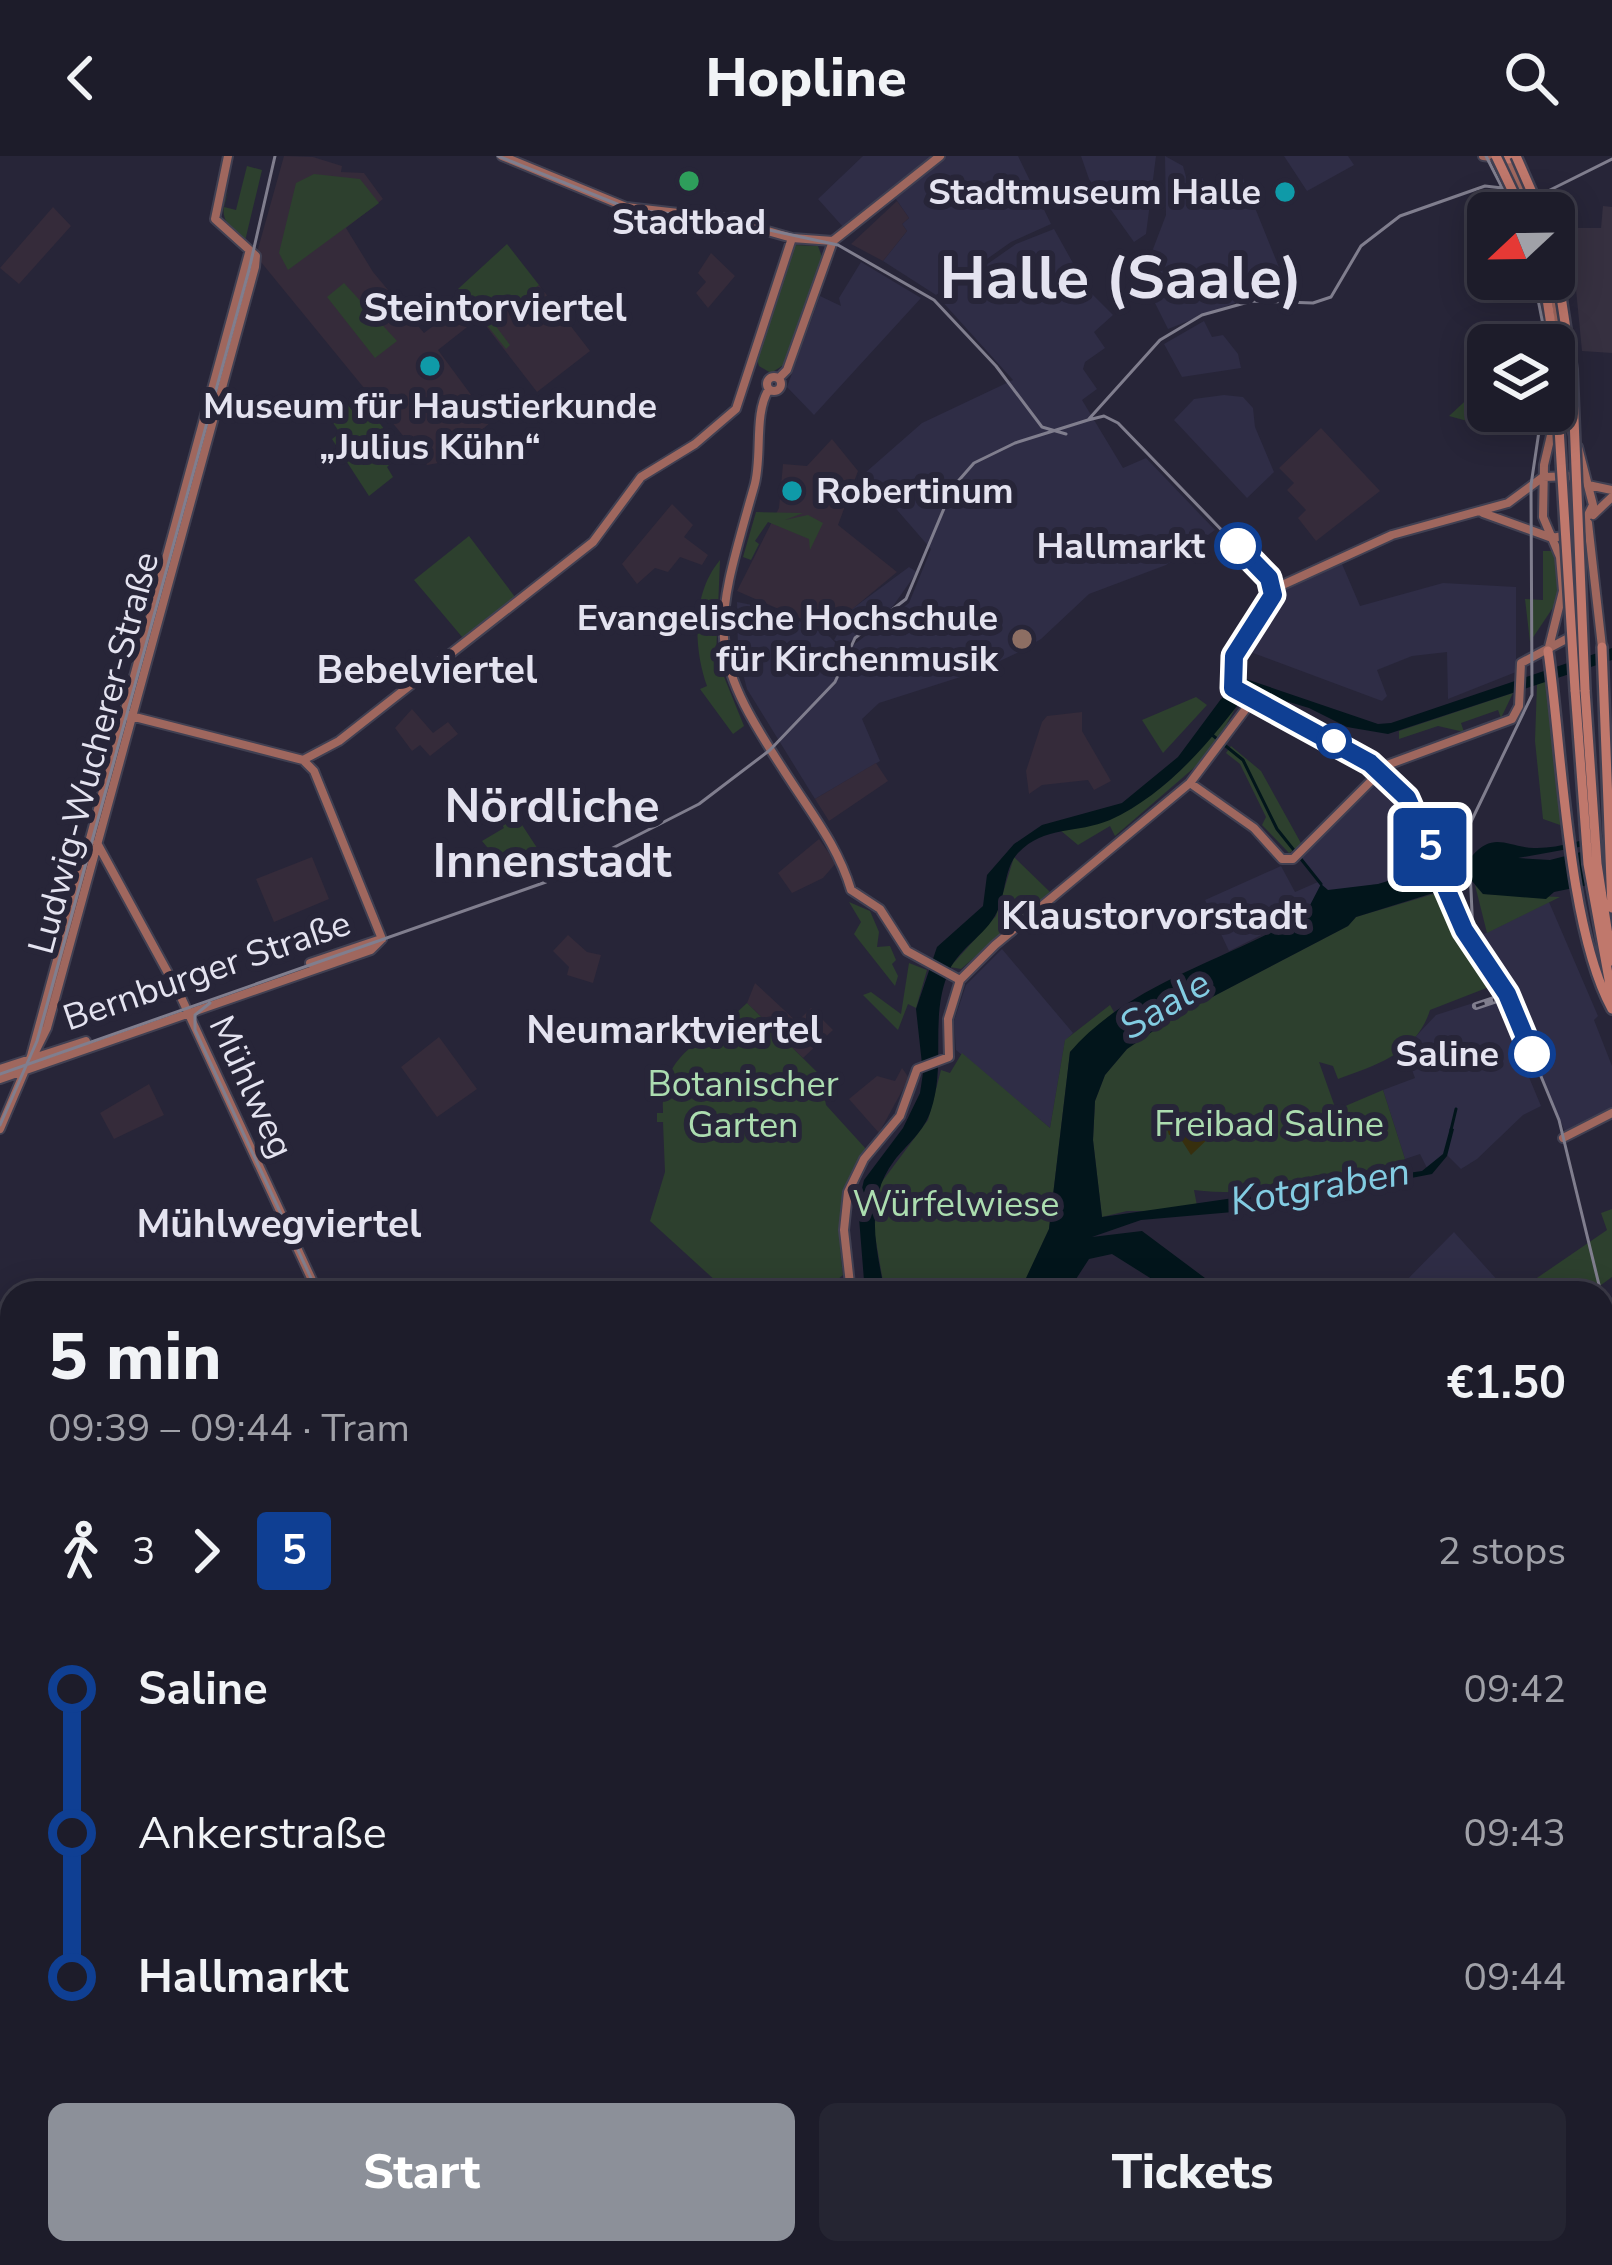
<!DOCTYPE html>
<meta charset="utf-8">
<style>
body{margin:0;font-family:"Nunito Sans",sans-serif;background:#252532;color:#f1f3f6;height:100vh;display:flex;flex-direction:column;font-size:45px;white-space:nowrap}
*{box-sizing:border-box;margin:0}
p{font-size:39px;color:#a0a1a8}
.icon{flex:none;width:66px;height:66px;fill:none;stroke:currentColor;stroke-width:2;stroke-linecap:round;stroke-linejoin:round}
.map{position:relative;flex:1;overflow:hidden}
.details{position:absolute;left:0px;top:1125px;width:1614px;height:984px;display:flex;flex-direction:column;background:#1d1c2a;border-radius:36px 36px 0 0;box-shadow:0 6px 30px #0003,0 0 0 3px #3b3a47}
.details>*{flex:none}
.badge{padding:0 24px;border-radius:9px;font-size:42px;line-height:78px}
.needle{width:78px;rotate:248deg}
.fabs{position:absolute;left:1467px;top:36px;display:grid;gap:24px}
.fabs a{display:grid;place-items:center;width:108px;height:108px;border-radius:18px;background:#1d1c2a;box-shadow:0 6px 30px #0003,0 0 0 3px #3b3a47;font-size:60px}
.map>.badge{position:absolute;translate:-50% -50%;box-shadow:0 0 0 6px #fff}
.legs{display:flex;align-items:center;gap:18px;height:132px;padding:0 48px;font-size:39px}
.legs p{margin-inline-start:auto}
.headline{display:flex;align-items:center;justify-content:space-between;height:204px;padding:0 48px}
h1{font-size:66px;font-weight:800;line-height:90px}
.primary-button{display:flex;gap:24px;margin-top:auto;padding:24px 48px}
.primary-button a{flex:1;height:138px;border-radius:18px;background:#8c9099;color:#fff;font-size:48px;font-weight:800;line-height:138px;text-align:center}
.primary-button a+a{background:#252532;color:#f1f3f6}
ul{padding:0 48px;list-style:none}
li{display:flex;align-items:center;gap:42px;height:144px;font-size:45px}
li i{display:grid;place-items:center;width:18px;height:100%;margin:0 15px;background:currentColor}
li i::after{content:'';width:30px;height:30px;margin:-15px;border:9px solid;border-radius:50%;background:#1d1c2a}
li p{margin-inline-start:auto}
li:first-child i{background:linear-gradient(#0000 50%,currentColor 0)}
li:last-child i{background:linear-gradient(currentColor 50%,#0000 0)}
header{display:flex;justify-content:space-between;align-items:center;height:156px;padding:0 48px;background:#1d1c2a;font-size:54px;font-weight:800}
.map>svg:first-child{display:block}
.built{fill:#2f2d46}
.education{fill:#352b3a}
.medical{fill:#363040}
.green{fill:#2d402e}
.sand{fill:#372f0e}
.water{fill:#02151b}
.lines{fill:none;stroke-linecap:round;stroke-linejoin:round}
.stream{stroke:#02151b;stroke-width:3}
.secondary-casing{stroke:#414052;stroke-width:12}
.primary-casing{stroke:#414052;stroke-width:14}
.secondary{stroke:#9f675e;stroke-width:8}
.primary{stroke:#c0786c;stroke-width:9}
.tram{stroke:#807e8e;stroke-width:3}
.rail-casing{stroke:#807e8e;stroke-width:8}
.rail{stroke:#272538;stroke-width:3;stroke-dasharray:9;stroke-linecap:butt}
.primary-bridge-casing{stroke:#414052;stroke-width:14;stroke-linecap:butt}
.primary-bridge{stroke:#c0786c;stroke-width:9}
.line-1-casing{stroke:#fff;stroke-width:27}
.line-1{stroke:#0f3f93;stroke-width:18}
.leisure-dot{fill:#2e9e5b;stroke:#272538;stroke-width:4.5}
.culture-dot{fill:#0f9aa8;stroke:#272538;stroke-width:4.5}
.stop-1-dot{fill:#fff;stroke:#0f3f93;stroke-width:6}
.education-dot{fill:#8d6e63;stroke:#272538;stroke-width:4.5}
.labels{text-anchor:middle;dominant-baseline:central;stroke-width:12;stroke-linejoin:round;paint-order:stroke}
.poi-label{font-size:36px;font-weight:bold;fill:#e4e3f0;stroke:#272538;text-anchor:end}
.stop-label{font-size:36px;font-weight:bold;fill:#e4e3f0;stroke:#272538;text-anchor:end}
.street-label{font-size:36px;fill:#e4e3f0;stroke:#272538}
.park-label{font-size:36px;fill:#acddb0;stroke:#272538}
.neighbourhood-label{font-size:39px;font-weight:bold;fill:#e4e3f0;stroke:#272538}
.water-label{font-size:39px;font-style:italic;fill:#83cce2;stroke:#272538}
.district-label{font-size:48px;font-weight:bold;fill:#e4e3f0;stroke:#272538}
.town-label{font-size:60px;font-weight:bold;fill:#e4e3f0;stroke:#272538}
</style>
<header><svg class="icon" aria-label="back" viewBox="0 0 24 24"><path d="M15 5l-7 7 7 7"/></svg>Hopline<svg class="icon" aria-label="search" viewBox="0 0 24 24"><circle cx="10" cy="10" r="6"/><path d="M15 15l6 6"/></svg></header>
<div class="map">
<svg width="1612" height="2109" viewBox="0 0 1612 2109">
<rect width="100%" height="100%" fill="#272538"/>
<path class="built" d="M863,0H934L844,72L818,43Z
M943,0H1018L1051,68L1011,86L936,139L883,105L907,75L902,68L909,62L893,39Z
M1081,0H1156L1146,78L1134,86L1089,23Z
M1165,0L1183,10L1186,21L1201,19L1210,40L1243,22L1293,146H1237L1168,173L1152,141L1162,135L1150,101L1166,59Z
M1284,0H1348L1354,9L1307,35Z
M1054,73L1088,134L1113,159L1094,176L1105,192L1085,206L1083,213L1097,233L1082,244L1123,312L1146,302L1215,374L1166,409L1089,438L1041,483L1019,496L976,516L879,547L862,563L880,605L815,643L747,533L738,499L737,446L778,454L830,481L844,496L909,447L931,393L865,317L922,267L1013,224L939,142L1016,88Z
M861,106L921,142L814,259L787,231L820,140L841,150L839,142Z
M1204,165L1212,181L1223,179L1238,198L1241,212L1182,221L1164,188Z
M1224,239L1243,241L1253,252L1255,271L1274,316L1247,342L1174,264L1194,243Z
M1339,401L1360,450L1443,427L1516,431V516L1448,543L1447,496L1412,500L1377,514L1387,540L1382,545L1237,491L1276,432Z
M909,411L917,416L893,450L845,490L834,484L852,453Z
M1377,628L1406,658L1427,711L1379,728L1329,735L1321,729L1306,757L1229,795L1205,744L1281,710L1295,736L1318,726L1299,702Z
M1549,746L1598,860L1594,864L1612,910V955L1566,978L1482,779Z
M1002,793L1073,877L1065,885L1050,972L956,894L954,865L966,829Z
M1495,840L1541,950L1523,959L1477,1003L1461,1013L1445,997L1429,1016L1420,998L1405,1003L1383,934L1415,922L1404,893L1436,859Z
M1454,1076L1509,1137H1394Z
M1107,2097H1341L1329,2109H1116Z"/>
<path class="education" d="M284,0L313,1L342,10L341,16L364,17L383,43L346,72L373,116L424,177L458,151L471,168L438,194L491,266L444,306L427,309L256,100Z
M897,45L909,62L902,68L907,75L883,105L851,88Z
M53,51L71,70L19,128L0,112Z
M711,97L735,120L708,152L696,137L706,126L698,117Z
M539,129L590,195L537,236L486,170Z
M1321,272L1380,335L1316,385L1298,362L1306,354L1287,334L1294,327L1279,312Z
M832,283L858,315L838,369L897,416L827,474L737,435L779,352L783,308L807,310Z
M672,348L693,369L684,381L708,399L702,409L680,401L668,416L655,412L637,428L622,408Z
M412,553L433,577L448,566L458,578L430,600L420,589L412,595L395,572Z
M1082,556V575L1111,625L1094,634L1088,624L1042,629L1029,638L1026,615L1042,566L1047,560Z
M876,607L888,625L829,665L815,643Z
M819,683L836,707L823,722L792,737L778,717Z
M312,701L329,743L274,766L256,723Z
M568,779L587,796L601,799L593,827L567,819L569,811L553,795Z
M755,827L797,866L811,852L833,874L803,902L747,847Z
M439,881L477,933L437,961L401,911Z
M902,912L909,922L879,977L849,943L877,920L895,925Z
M149,928L164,959L114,983L100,957Z"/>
<path class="medical" d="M1603,50L1612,51V197L1582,195L1572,92L1573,72H1601Z"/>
<path class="green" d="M247,10L262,14L245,85C225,68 218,61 228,35L224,51L236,54Z
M314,18L360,23L379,47L288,114L279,97L296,27Z
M507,88L539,129L492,165L510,189L506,193L458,133Z
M793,89L818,90L822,101L785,208L771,217L759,210L756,200Z
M344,127L397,185L375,202L327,141Z
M1488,224V255H1506L1500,274L1449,260Z
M347,248L363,268L374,260L402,296L387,311L393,321L369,340L332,283L340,277L329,261Z
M756,356L803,357L785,364L808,359L823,367L810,394L809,383L768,366L755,385L759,388L751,404L743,401Z
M469,380L515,441L463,482L414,424Z
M1543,395H1556L1558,444L1530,486L1525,443L1543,444Z
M720,404L716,501L744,570L733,578L700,533L707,530C693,491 692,437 720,404Z
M1548,524L1563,670L1543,663L1535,585L1537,528Z
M1513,537L1501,562L1498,554L1461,567L1464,576L1438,570L1399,583V575Z
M1196,541L1207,549L1163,597L1142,564Z
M1236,551L1210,598L1115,680L1110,670L1078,689L1060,674C1115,665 1154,644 1192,602C1208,586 1219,566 1236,551Z
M1231,590L1261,615L1302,689L1289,697L1262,669L1266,661L1240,608L1226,597Z
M509,649L543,701L512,721L482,685L504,672L496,658Z
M1014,701L1050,736L961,813L950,811L996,760Z
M1475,729L1483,738L1560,741L1487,777Z
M1437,737L1456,779L1489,831L1430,854C1417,897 1376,909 1338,923L1333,910L1319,906L1336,954L1383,934L1405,1003C1338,1027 1265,1042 1194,1034L1198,1055H1127L1102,1061L1093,984L1095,945L1105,919L1127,893L1172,862L1348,770L1356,761Z
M849,746L870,755L879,776L877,791L890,790L896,804L892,808L898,820L895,830L854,778L861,766Z
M909,807L927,814L916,852L908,848L898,874L863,839L871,836L901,858Z
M747,847L821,920L826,949L866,993C840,1037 836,1069 843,1119L831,1129L823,1127L805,1137H729L650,1065L665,1016L663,966H657V957H663C661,893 706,887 747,847Z
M1110,849L1114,856L1070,896L1049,1073L1020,1136L885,1137L874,1074L881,1027L928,964L941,914L950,917L962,897L1050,972L1065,884Z
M1612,1053V1121L1590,1137H1515L1607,1074L1601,1057Z
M1611,1243L1612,1246V1368L1602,1347V1246Z
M0,1833L12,1846V2088L0,2096Z
M1612,2048V2109H1440L1434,2097H1602V2053Z
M75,2097H284L271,2109H61Z
M319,2097H553V2098L531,2109H305Z
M905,2097H1107L1111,2102L1142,2097L1124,2109H896Z"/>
<path class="sand" d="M1163,959H1176L1193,973L1209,967L1213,978L1191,999L1177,977L1169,979Z"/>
<path class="water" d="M1612,492V504L1388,578L1347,571L1309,552L1249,534C1212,584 1167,638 1110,664C1077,678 1045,669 1018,697C1004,712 1006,738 997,756C985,781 956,793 947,820C930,865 946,909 931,954C924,976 907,988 894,1005C864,1045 876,1092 885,1137H865L858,1049L864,1024L903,972L920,937L923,917L916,853L937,791L983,750L987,719L1014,688L1042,669L1122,647L1178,601L1221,543L1246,523L1378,568L1391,567Z
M1612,677V685L1518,702L1550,704L1612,688V724L1554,736L1546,743L1483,738L1472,725L1356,761L1348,770L1172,862L1127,893L1105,919L1095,945L1093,984L1102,1061L1422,1015L1443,998L1450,972L1454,973L1447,1000L1432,1018L1233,1056L1141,1064L1092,1081L1142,1075L1225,1137H1174L1112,1098L1089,1103L1067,1137H1019L1049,1073L1070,896C1130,826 1229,804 1306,757L1321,728L1328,734L1378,728L1472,700C1494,675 1507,691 1534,692C1558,693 1588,682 1612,677Z
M12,2088V2097H88L73,2109H0V2096Z
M614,2097H788C747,2109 654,2109 614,2097Z"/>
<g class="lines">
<path class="stream" d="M1211,578L1243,604L1277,673L1321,728
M1451,974L1456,953"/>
<g class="secondary-casing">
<path id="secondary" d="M502,0L626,51L722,62L792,82L833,85
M1483,0L1509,3L1532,57
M833,85L940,0
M1553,123L1573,277
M767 228a7 7 0 1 1 14 0a7 7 0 1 1-14 0Z
M779,222L787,214L833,85
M769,233C753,258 763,302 754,331C710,484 706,497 794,630C817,665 839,694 851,734L880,753L907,795L960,824
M1543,321L1576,320
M1588,329L1612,334
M1483,357L1552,382L1579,377L1593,349L1578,291
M1593,359L1612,341
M1588,367L1602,491
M1573,380L1575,460
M1548,495L1563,435L1560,401L1543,361L1544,309L1556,258
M123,558L303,604L339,585L593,386L641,321L695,288L736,253L792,82
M303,604L314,615L382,783
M1190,627L1254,672L1282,703H1293L1387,609L1512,563L1519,550L1521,507L1572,480
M97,687L180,839L318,1137
M310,807L381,783
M0,913L86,885
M26,914L47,872L255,111L256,100L215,63L228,0
M0,923L371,794L382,783
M0,973L31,900L249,97
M1563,982L1612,957
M851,1137L844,1074L848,1036L864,1003L900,960L917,913L949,901L948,863L960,824L995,789L1190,627L1251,546L1229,529L1234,497L1278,431L1392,379L1508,347L1543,321
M1602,1574L1612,1569
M1602,1599L1612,1595
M0,1651L12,1642
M1602,1893L1612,1899
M1151,2097L1159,2109
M866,2109L876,2097
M888,2109L898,2097"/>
</g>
<g class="primary-casing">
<path id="primary" d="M1507,0L1509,3
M1544,123L1554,189
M1602,491L1612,752
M1548,495C1562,591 1567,771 1612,853
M1575,534L1588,708L1612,840
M1585,534L1597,708L1612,805"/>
</g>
<use href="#secondary" class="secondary"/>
<use href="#primary" class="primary"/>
<path class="tram" d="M498,0L632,54L709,61L838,89L934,144L996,210L1042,271L1066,278
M1486,0L1515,57
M1534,123L1547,189
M1088,264L1104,260L1118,267L1269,423L1270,447L1231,507L1236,536L1370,607L1407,642L1464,774L1507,838L1559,964L1601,1137
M1473,777L1468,672L1532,539L1531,329L1542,255
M210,847L195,859V874L318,1137
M0,918L546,726L699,648L770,594L835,526L855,482L906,443L953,331L974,307L1015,287L1088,264L1160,184L1202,159L1252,145L1313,147L1331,141L1361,90L1400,60L1485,30L1544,37L1612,3
M0,969L37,885L249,114L275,0
M1602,1155L1612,1200
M1602,1584L1612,1579
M0,1649L12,1640
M880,2109L889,2097"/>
<g class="rail-casing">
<path id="rail" d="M1476,850L1494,844"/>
</g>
<use href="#rail" class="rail"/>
<g class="primary-bridge-casing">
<path id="primary-bridge" d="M1496,0L1523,57
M1516,0L1541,57
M1554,94L1572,213L1585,534
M1554,190L1575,534"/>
</g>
<use href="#primary-bridge" class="primary-bridge"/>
</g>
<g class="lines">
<g class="line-1-casing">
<path id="line-1" d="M1238,390L1269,422L1273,439L1234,500L1233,532L1370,607L1407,642L1464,774L1507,838L1532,898"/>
</g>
<use href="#line-1" class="line-1"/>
</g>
<circle class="leisure-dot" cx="689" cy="25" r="12"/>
<g class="culture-dot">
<circle cx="1285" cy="36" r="12"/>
<circle cx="430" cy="210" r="12"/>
<circle cx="792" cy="335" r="12"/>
</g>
<g class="stop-1-dot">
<circle cx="1238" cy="390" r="21"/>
<circle cx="1334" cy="585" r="15"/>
<circle cx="1532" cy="898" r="21"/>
</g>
<circle class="education-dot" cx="1022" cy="483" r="12"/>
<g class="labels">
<g class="poi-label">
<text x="1261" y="36">Stadtmuseum Halle</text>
<text x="689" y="66" text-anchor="middle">Stadtbad</text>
<text x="430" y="250" text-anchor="middle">Museum für Haustierkunde<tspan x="430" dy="41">„Julius Kühn“</tspan></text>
<text x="816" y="335" text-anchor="start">Robertinum</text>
<text x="998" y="462">Evangelische Hochschule<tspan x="998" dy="41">für Kirchenmusik</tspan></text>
</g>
<g class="stop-label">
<text x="1205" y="390">Hallmarkt</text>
<text x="1499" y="898">Saline</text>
</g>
<g class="street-label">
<text transform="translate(94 597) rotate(-75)">Ludwig-Wucherer-Straße</text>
<text transform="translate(207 815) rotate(-19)">Bernburger Straße</text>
<text transform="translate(251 931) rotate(65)">Mühlweg</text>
</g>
<g class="park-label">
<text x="743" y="928">Botanischer<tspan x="743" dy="41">Garten</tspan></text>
<text x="1269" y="968">Freibad Saline</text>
<text x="956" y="1048">Würfelwiese</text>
</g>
<g class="neighbourhood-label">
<text x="495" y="152">Steintorviertel</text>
<text x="427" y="514">Bebelviertel</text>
<text x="1154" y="760">Klaustorvorstadt</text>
<text x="674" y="874">Neumarktviertel</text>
<text x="279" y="1068">Mühlwegviertel</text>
</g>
<g class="water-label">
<text transform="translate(1165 849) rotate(-31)">Saale</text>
<text transform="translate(1320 1031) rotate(-10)">Kotgraben</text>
</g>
<g class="district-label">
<text x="552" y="650">Nördliche<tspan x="552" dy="55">Innenstadt</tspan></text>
</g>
<g class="town-label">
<text x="1121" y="122">Halle (Saale)</text>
</g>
</g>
</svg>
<div class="fabs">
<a><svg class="needle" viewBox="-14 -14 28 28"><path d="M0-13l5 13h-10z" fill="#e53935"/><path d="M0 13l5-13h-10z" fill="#a0a1a8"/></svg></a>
<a><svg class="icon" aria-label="layers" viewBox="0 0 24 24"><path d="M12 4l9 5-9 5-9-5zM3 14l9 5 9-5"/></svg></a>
</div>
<b class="badge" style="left:1430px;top:691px;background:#0f3f93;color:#fff">5</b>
<section class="details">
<div class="headline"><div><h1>5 min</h1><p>09:39 – 09:44 · Tram</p></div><b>€1.50</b></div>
<div class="legs"><svg class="icon" aria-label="walk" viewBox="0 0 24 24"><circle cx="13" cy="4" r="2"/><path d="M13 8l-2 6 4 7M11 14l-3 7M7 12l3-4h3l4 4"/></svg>3<svg class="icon" aria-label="forward" viewBox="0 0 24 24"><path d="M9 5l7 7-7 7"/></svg><b class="badge" style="background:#0f3f93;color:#fff">5</b><p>2 stops</p></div>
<ul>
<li><i style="color:#0f3f93"></i><b>Saline</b><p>09:42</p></li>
<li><i style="color:#0f3f93"></i><span>Ankerstraße</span><p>09:43</p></li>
<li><i style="color:#0f3f93"></i><b>Hallmarkt</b><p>09:44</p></li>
</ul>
<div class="primary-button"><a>Start</a><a>Tickets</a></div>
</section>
</div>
